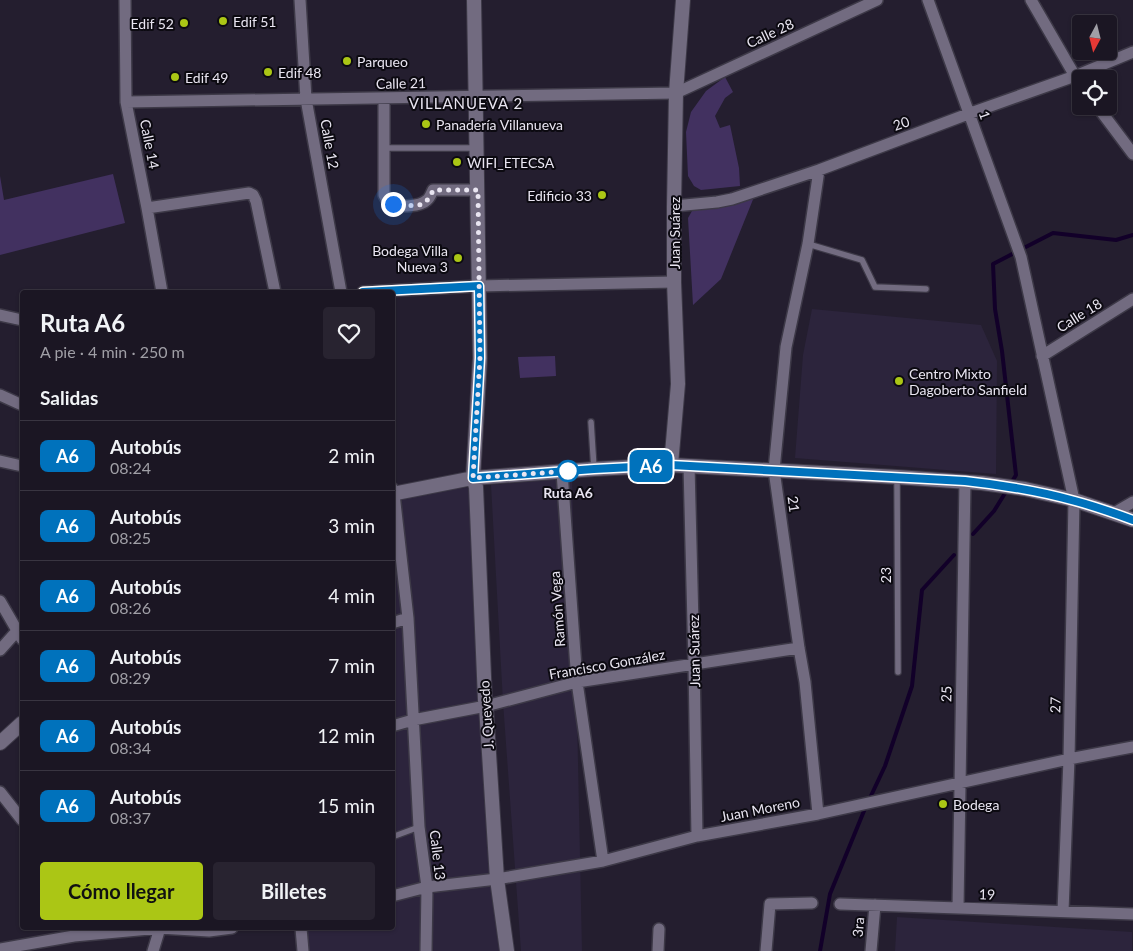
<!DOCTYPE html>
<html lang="es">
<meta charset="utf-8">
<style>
body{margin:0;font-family:Lato,sans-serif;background:#282330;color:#f1f3f6;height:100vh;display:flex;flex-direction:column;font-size:19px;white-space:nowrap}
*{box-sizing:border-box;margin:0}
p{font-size:16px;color:#a09fa6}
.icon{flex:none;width:28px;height:28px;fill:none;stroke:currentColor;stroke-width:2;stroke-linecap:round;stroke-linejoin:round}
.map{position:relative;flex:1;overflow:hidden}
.sheet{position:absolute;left:20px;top:290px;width:375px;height:640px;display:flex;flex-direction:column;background:#1b1623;border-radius:5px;box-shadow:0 1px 4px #0004,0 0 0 1px #393541}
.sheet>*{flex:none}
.badge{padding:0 10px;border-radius:8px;font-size:18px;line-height:32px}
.needle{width:32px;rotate:187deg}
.fabs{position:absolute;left:1072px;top:15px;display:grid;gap:10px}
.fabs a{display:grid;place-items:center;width:45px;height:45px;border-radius:5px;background:#1b1623;box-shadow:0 1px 4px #0004,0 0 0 1px #393541;font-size:25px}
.you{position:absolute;width:25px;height:25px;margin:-12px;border:4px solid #fff;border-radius:50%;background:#1a73e8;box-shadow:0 0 0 8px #1a73e833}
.map>.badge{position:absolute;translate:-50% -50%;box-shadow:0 0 0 2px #fff}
h2{padding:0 20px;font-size:19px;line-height:45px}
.round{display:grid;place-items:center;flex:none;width:52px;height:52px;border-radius:5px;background:#282330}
.headline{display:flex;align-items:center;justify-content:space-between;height:85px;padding:0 20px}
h1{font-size:24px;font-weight:700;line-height:38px}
.cta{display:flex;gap:10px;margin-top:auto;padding:10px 20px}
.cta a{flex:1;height:58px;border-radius:5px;background:#abc615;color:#111;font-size:20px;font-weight:700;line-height:58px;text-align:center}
.cta a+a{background:#282330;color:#f1f3f6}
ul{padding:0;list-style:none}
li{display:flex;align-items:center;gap:15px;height:70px;padding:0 20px;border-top:1px solid #393541}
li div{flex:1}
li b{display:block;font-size:19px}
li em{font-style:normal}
li .badge{min-width:55px;font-weight:700;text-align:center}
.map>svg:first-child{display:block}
.built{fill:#2c243c}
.green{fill:#423160}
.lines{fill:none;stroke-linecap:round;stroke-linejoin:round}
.stream{stroke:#120029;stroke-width:4}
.service-casing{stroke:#3d3947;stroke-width:8}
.minor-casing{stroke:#3d3947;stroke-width:14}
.tertiary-casing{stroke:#3d3947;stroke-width:16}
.service{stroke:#726b80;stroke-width:5.5}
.minor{stroke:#726b80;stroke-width:11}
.tertiary{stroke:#726b80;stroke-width:14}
.line-casing{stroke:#fff;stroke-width:11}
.line{stroke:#0072bc;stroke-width:8}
.walk{stroke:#e9e5f1;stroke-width:5;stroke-dasharray:0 9}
.poi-dot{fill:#abc615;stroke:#0c0a11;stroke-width:2}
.stop-dot{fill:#fff;stroke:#0072bc;stroke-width:2.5}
.labels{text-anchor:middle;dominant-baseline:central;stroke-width:4;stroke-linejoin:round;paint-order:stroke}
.poi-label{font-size:14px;fill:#e9e5f1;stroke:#0c0a11;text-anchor:start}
.street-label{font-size:14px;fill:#e9e5f1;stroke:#0c0a11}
.stop-label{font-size:14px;font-weight:bold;fill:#e9e5f1;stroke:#0c0a11}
.neighbourhood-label{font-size:15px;letter-spacing:1px;fill:#e9e5f1;stroke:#0c0a11}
</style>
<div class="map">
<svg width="1133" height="951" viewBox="0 0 1133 951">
<rect width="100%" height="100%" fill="#241e2f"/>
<path class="built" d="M812,309L981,325L997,361L996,474L795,458L803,355Z
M572,478L582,951H521L503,702L491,485Z
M476,487L508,951H303L301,928H392L393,494Z
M897,917L1132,932V951H895Z"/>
<path class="green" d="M725,77L733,92L725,98L715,116L720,128L730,125L739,168L740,186L701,190L694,186L688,176L686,132L691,112L706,91Z
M113,174L125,223L0,255V176L4,200Z
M754,197L721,279L693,305L688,218L692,211L696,208Z
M555,356L556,376L520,378L518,357Z"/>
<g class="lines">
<path class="stream" d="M1010,485L1016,475L1002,351L995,309L993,264L1053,233L1116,240L1133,235
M973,534L994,511L1007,490
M869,800L885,766L912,686L922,590L954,555
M820,951L830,894L866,806"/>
<g class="service-casing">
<path id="service" d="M384,148H476
M808,244L862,260L875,287L926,289
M591,422L594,469
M897,477L898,672
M392,837L419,827"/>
</g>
<g class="minor-casing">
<path id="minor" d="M125,0L126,102L147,208L162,292
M300,0L306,99L341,292
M928,0L1021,257L1074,500L1069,759L1063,911
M1031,0L1075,76L1081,84
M384,98V195C386,199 387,202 392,204C400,207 420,207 427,200C430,198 431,194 433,190H478
M126,102L676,93L877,0
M1097,106L1133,154
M674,206L717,202L732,199L819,170L968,114L1075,76L1133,52
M147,208L249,193L253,195L256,201L275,292
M363,292L479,286L674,282
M0,315L22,320
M1042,356L1133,299
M0,395L22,405
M0,461L22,466
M689,466L694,664L697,836
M562,472L577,682L603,861
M392,488L394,494L408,618L419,827L427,887L426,951
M1114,513L1133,502
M0,601L22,639
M392,623L408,618
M0,650L17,631
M392,726L413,720L486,706L577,682L799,648
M0,792L22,820
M818,814L805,682L799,648L774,470L786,347L808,244L819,170
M392,896L427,887L497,879L603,861L697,836L818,814L1069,759L1133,747
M840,904L1133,914
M958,908L965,481
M301,928L303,951
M0,949L74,936L160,928L209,931L232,928
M153,951L160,928
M658,951L659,929
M766,951L770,904L812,903
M871,951L875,905"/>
</g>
<g class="tertiary-casing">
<path id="tertiary" d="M474,0L480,358L473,478L476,487L485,700L486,706L497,879L507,951
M671,465L678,384L674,282V206L676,93L683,0
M392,494L473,478L594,469L671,465L689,466L897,477L982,483L1025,489L1074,500L1133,520
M0,743L22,723"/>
</g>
<use href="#service" class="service"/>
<use href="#minor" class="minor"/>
<use href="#tertiary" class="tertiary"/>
</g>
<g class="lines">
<g class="line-casing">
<path id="line" d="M363,292L479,286L480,358L473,478L594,469L671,465L965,481C1002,485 1039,491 1075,501C1094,506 1114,513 1133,520"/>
</g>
<use href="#line" class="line"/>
<path class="walk" d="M393,204C412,205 425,211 433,190H478L480,358L473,478L568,471"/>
</g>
<g class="poi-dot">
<circle cx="223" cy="21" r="5"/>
<circle cx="184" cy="23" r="5"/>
<circle cx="347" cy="61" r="5"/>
<circle cx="268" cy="72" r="5"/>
<circle cx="175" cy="77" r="5"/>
<circle cx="426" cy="124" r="5"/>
<circle cx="457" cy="162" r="5"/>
<circle cx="602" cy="195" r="5"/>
<circle cx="458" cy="258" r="5"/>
<circle cx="899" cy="381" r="5"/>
<circle cx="943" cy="804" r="5"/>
</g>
<circle class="stop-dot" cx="568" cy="471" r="10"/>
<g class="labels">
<g class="poi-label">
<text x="233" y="21">Edif 51</text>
<text x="174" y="23" text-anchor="end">Edif 52</text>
<text x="357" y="61">Parqueo</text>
<text x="278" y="72">Edif 48</text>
<text x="185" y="77">Edif 49</text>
<text x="436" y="124">Panadería Villanueva</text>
<text x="467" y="162">WIFI_ETECSA</text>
<text x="592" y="195" text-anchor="end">Edificio 33</text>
<text x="448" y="250" text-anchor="end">Bodega Villa<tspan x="448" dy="16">Nueva 3</tspan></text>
<text x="909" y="373">Centro Mixto<tspan x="909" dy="16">Dagoberto Sanfield</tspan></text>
<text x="953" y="804">Bodega</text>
</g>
<g class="street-label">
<text transform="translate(770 33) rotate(-25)">Calle 28</text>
<text transform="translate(401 83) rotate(-1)">Calle 21</text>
<text transform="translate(985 115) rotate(70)">1</text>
<text transform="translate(901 123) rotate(-20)">20</text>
<text transform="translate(150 144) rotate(79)">Calle 14</text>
<text transform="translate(330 144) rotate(80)">Calle 12</text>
<text transform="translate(674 233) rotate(-90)">Juan Suárez</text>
<text transform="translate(1079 315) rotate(-32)">Calle 18</text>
<text transform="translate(794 504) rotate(82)">21</text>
<text transform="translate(885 575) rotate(-90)">23</text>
<text transform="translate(557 609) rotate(-94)">Ramón Vega</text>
<text transform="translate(694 651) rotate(-91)">Juan Suárez</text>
<text transform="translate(607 664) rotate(-10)">Francisco González</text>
<text transform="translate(946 694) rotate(-89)">25</text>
<text transform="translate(1055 705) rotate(-89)">27</text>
<text transform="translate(486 715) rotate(-94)">J. Quevedo</text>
<text transform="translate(760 809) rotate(-11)">Juan Moreno</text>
<text transform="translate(438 855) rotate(83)">Calle 13</text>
<text transform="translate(987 894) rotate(1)">19</text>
<text transform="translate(858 927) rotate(-85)">3ra</text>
</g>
<g class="stop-label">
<text x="568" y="492">Ruta A6</text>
</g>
<g class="neighbourhood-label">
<text x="466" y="103">VILLANUEVA 2</text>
</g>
</g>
</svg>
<div class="fabs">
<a><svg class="needle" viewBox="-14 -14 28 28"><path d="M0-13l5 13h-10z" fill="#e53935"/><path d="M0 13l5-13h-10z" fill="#a09fa6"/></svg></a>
<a><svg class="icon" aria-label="locate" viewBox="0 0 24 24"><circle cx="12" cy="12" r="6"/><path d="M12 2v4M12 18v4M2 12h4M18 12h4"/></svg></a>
</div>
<div class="you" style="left:393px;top:204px"></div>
<b class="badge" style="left:651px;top:466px;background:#0072bc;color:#fff">A6</b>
<section class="sheet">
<div class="headline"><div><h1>Ruta A6</h1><p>A pie · 4 min · 250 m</p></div><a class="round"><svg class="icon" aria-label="heart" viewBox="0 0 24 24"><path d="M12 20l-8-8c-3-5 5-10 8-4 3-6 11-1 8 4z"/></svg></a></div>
<h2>Salidas</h2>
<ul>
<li><span class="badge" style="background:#0072bc;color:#fff">A6</span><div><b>Autobús</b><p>08:24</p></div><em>2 min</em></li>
<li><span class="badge" style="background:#0072bc;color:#fff">A6</span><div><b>Autobús</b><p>08:25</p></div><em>3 min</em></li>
<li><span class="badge" style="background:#0072bc;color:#fff">A6</span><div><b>Autobús</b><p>08:26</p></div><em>4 min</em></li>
<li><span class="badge" style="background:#0072bc;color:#fff">A6</span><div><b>Autobús</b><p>08:29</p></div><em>7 min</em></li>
<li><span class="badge" style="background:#0072bc;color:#fff">A6</span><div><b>Autobús</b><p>08:34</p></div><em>12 min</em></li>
<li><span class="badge" style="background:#0072bc;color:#fff">A6</span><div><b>Autobús</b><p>08:37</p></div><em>15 min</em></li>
</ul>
<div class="cta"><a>Cómo llegar</a><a>Billetes</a></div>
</section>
</div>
